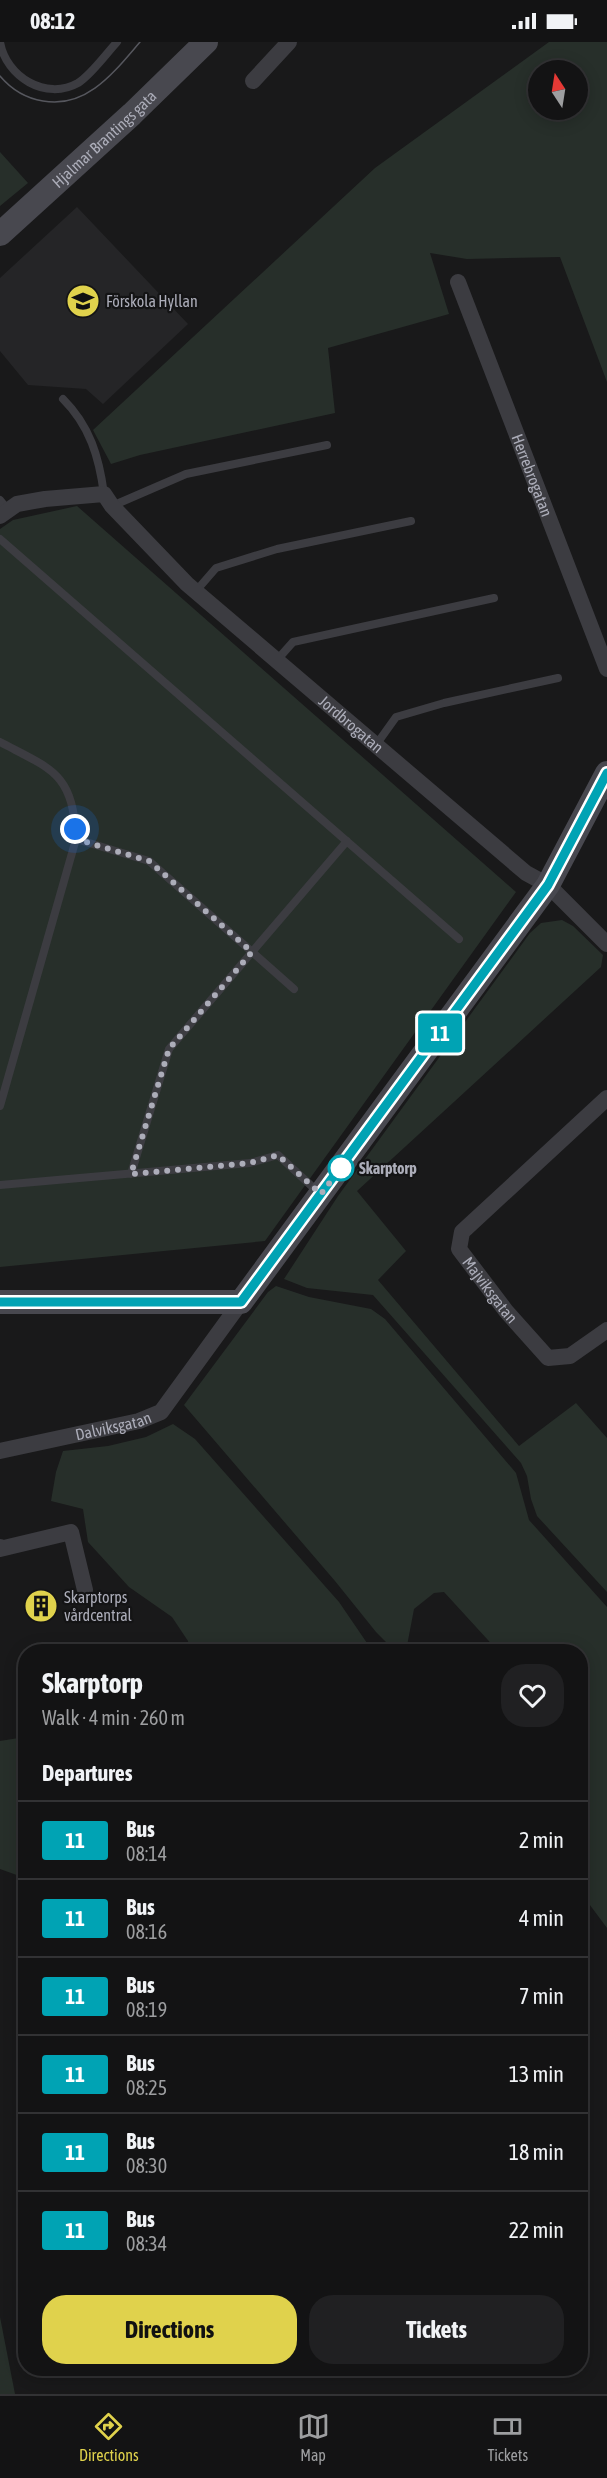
<!DOCTYPE html>
<meta charset="utf-8">
<style>
body{margin:0;font-family:"Asap Condensed",sans-serif;background:#202022;color:#f1f3f6;height:100vh;display:flex;flex-direction:column;font-size:22px;white-space:nowrap}
*{box-sizing:border-box;margin:0}
p{font-size:20px;color:#9d9ea0}
.icon{flex:none;width:33px;height:33px;fill:none;stroke:currentColor;stroke-width:2;stroke-linecap:round;stroke-linejoin:round}
.map{position:relative;flex:1;overflow:hidden}
.sheet{position:absolute;left:18px;top:1602px;width:570px;height:732px;display:flex;flex-direction:column;background:#131314;border-radius:24px;box-shadow:0 3px 15px #0003,0 0 0 2px #323234}
.sheet>*{flex:none}
.badge{padding:0 12px;border-radius:4px;font-size:21px;line-height:39px}
.needle{width:39px;rotate:348deg}
.tools{position:absolute;left:528px;top:18px;display:grid;gap:12px}
.tools a{display:grid;place-items:center;width:60px;height:60px;border-radius:50%;background:#131314;box-shadow:0 3px 15px #0003,0 0 0 2px #323234;font-size:30px}
.you{position:absolute;width:30px;height:30px;margin:-15px;border:4px solid #fff;border-radius:50%;background:#1a73e8;box-shadow:0 0 0 9px #1a73e833}
.map>.badge{position:absolute;translate:-50% -50%;box-shadow:0 0 0 3px #fff}
h2{padding:0 24px;font-size:22px;line-height:54px}
.round{display:grid;place-items:center;flex:none;width:63px;height:63px;border-radius:24px;background:#202022}
.overview{display:flex;align-items:center;justify-content:space-between;height:102px;padding:0 24px}
h1{font-size:28px;font-weight:700;line-height:45px}
.button{display:flex;gap:12px;margin-top:auto;padding:12px 24px}
.button a{flex:1;height:69px;border-radius:24px;background:#e0d24c;color:#111;font-size:24px;font-weight:700;line-height:69px;text-align:center}
.button a+a{background:#202022;color:#f1f3f6}
ul{padding:0;list-style:none}
li{display:flex;align-items:center;gap:18px;height:78px;padding:0 24px;border-top:2px solid #323234}
li div{flex:1}
li b{display:block;font-size:22px}
li em{font-style:normal}
li .badge{min-width:66px;font-weight:700;text-align:center}
.status{display:flex;justify-content:space-between;align-items:center;height:42px;padding:0 30px;background:#131314;direction:ltr}
.status svg{height:16px;fill:currentColor}
.tab-bar{display:flex;justify-content:space-around;align-items:center;height:84px;border-top:2px solid #323234;background:#131314;font-size:16px;color:#9d9ea0}
.tab-bar a{display:grid;justify-items:center;gap:3px}
.tab-bar .on{color:#e0d24c}
.map>svg:first-child{display:block}
.built{fill:#252527}
.green{fill:#272f2a;fill-rule:evenodd}
.lines{fill:none;stroke-linecap:round;stroke-linejoin:round}
.lane{stroke:#3c3c41;stroke-width:8}
.street{stroke:#3c3c41;stroke-width:16}
.secondary{stroke:#48484f;stroke-width:24}
.tram{stroke:#56575e;stroke-width:1.5}
.line-casing{stroke:#fff;stroke-width:14}
.line{stroke:#00a3b4;stroke-width:9}
.walk{stroke:#acadb9;stroke-width:6;stroke-dasharray:0 10.8}
.stop-dot{fill:#fff;stroke:#00a3b4;stroke-width:3}
.labels{text-anchor:middle;dominant-baseline:central;stroke-width:4.5;stroke-linejoin:round;paint-order:stroke}
.street-label{font-size:16px;fill:#acadb9;stroke:#141415}
.poi-label{font-size:16px;fill:#acadb9;stroke:#141415;text-anchor:start}
.stop-label{font-size:16px;font-weight:bold;fill:#acadb9;stroke:#141415;text-anchor:start}
</style>
<div class="status"><b>08:12</b><svg viewBox="0 0 49 12"><path d="M0 12V9h3v3zM5 12V6h3v6zM10 12V3h3v9zM15 12V0h3v12zM26 1h20v11H26zM47 4h2v5h-2z"/></svg></div>
<div class="map">
<svg width="607" height="2352" viewBox="0 0 607 2352">
<rect width="100%" height="100%" fill="#19191a"/>
<path class="built" d="M77,165L188,282L103,362L86,347L28,343L0,309V236Z"/>
<path class="green" d="M549,0H607V340L560,215L467,217L430,211L449,272L328,306L335,371L140,413L111,422L93,388L375,126ZM538,28H578V68H538Z
M0,110L28,141L0,164Z
M77,464L516,850L265,1199L0,1225V487L13,478Z
M562,878L573,884L603,913L601,925L357,1149L406,1209L378,1238L519,1404L576,1361L607,1396V1550L537,1474L531,1457L527,1434L521,1421L373,1253L307,1246L284,1237L338,1154L530,891L541,881Z
M276,1244L309,1255L371,1267L385,1277L516,1431L529,1478L607,1565V1886L581,1851L580,1610L498,1609L444,1550L434,1551L414,1567L406,1609H399L401,1604L387,1601L376,1590L335,1539L184,1363L268,1250Z
M173,1382L195,1397L339,1560L367,1601L368,1609H190L188,1599L172,1575L129,1545L88,1500L83,1467L51,1459L56,1430L63,1409L108,1404L146,1395Z
M25,1695H26L25,1836L0,1827V1699Z
M0,2275L15,2352H0Z"/>
<g class="lines">
<path class="lane" d="M0,0C6,35 46,59 78,41C91,33 106,12 117,0
M63,357C90,384 99,415 104,452
M0,458L8,468
M112,464L186,432L327,403
M0,497L459,897
M196,549L216,526L277,507L411,479
M277,618L293,600L494,556
M0,700C53,728 73,731 76,797L149,819L294,947
M376,703L396,675L444,661L558,636
M0,1064L76,797
M131,1132L169,1007L347,799
M0,1143L250,1121L278,1113L318,1150"/>
<g class="street">
<path d="M253,39L289,0"/>
<path id="s1" d="M458,240L607,627"/>
<path id="s2" d="M0,474L17,462L45,457L104,452L112,464L187,542L526,831L548,843L607,902"/>
<path id="s3" d="M607,1056L462,1190L459,1207L506,1269L548,1316L570,1314L607,1288"/>
<path id="s4" d="M0,1409L139,1379L161,1370L241,1260"/>
<path d="M0,1505V1507L71,1490L85,1548"/>
</g>
<g class="secondary">
<path id="s5" d="M0,192L132,72L206,0"/>
<path d="M0,1260H241L548,843L607,731"/>
</g>
<path class="tram" d="M0,34C11,47 25,56 43,59C87,67 115,29 140,0"/>
</g>
<g class="lines">
<g class="line-casing">
<path id="line" d="M0,1260H241L548,843L607,731"/>
</g>
<use href="#line" class="line"/>
<path class="walk" d="M75,787L76,797L149,819L252,910L169,1007L131,1132L250,1121L278,1113L321,1152L341,1126"/>
</g>
<defs>
<g id="school-disc" transform="scale(1.725)"><circle r="9.5" fill="#e0d24c" stroke="#141415"/><path d="M0-5L7-2L0 1L-7-2ZM-4 1L0 2.5L4 1V4Q0 6-4 4Z" fill="#111"/></g>
<g id="building-disc" transform="scale(1.725)"><circle r="9.5" fill="#e0d24c" stroke="#141415"/><path d="M-4-6H4V6H1V3H-1V6H-4ZM-2.5-4.3h1.7v1.8h-1.7ZM.8-4.3h1.7v1.8H.8ZM-2.5-1h1.7V.8h-1.7ZM.8-1h1.7V.8H.8Z" fill="#111"/></g>
</defs>
<g fill-rule="evenodd">
<use href="#school-disc" x="83" y="259"/>
<use href="#building-disc" x="41" y="1564"/>
</g>
<circle class="stop-dot" cx="341" cy="1126" r="12"/>
<g class="labels">
<g class="street-label">
<text stroke="none"><textPath href="#s5" startOffset="141">Hjalmar Brantings gata</textPath></text>
<text stroke="none"><textPath href="#s1" startOffset="207">Herrebrogatan</textPath></text>
<text stroke="none"><textPath href="#s2" startOffset="447">Jordbrogatan</textPath></text>
<text stroke="none"><textPath href="#s3" startOffset="266">Majviksgatan</textPath></text>
<text stroke="none"><textPath href="#s4" startOffset="116">Dalviksgatan</textPath></text>
</g>
<g class="poi-label">
<text x="106" y="259">Förskola Hyllan</text>
<text x="64" y="1555">Skarptorps<tspan x="64" dy="18">vårdcentral</tspan></text>
</g>
<g class="stop-label">
<text x="359" y="1126">Skarptorp</text>
</g>
</g>
</svg>
<div class="tools">
<a><svg class="needle" viewBox="-14 -14 28 28"><path d="M0-13l5 13h-10z" fill="#e53935"/><path d="M0 13l5-13h-10z" fill="#9d9ea0"/></svg></a>
</div>
<div class="you" style="left:75px;top:787px"></div>
<b class="badge" style="left:440px;top:991px;background:#00a3b4;color:#fff">11</b>
<section class="sheet">
<div class="overview"><div><h1>Skarptorp</h1><p>Walk · 4 min · 260 m</p></div><a class="round"><svg class="icon" aria-label="heart" viewBox="0 0 24 24"><path d="M12 20l-8-8c-3-5 5-10 8-4 3-6 11-1 8 4z"/></svg></a></div>
<h2>Departures</h2>
<ul>
<li><span class="badge" style="background:#00a3b4;color:#fff">11</span><div><b>Bus</b><p>08:14</p></div><em>2 min</em></li>
<li><span class="badge" style="background:#00a3b4;color:#fff">11</span><div><b>Bus</b><p>08:16</p></div><em>4 min</em></li>
<li><span class="badge" style="background:#00a3b4;color:#fff">11</span><div><b>Bus</b><p>08:19</p></div><em>7 min</em></li>
<li><span class="badge" style="background:#00a3b4;color:#fff">11</span><div><b>Bus</b><p>08:25</p></div><em>13 min</em></li>
<li><span class="badge" style="background:#00a3b4;color:#fff">11</span><div><b>Bus</b><p>08:30</p></div><em>18 min</em></li>
<li><span class="badge" style="background:#00a3b4;color:#fff">11</span><div><b>Bus</b><p>08:34</p></div><em>22 min</em></li>
</ul>
<div class="button"><a>Directions</a><a>Tickets</a></div>
</section>
</div>
<nav class="tab-bar">
<a class="on"><svg class="icon" aria-label="directions" viewBox="0 0 24 24"><path d="M12 3l9 9-9 9-9-9zM9 14v-3h6M13 9l2 2-2 2"/></svg>Directions</a>
<a><svg class="icon" aria-label="map" viewBox="0 0 24 24"><path d="M3 6l6-2 6 2 6-2v14l-6 2-6-2-6 2zM9 4v14M15 6v14"/></svg>Map</a>
<a><svg class="icon" aria-label="tickets" viewBox="0 0 24 24"><path d="M3 7h18v10H3zM15 7v10"/></svg>Tickets</a>
</nav>
